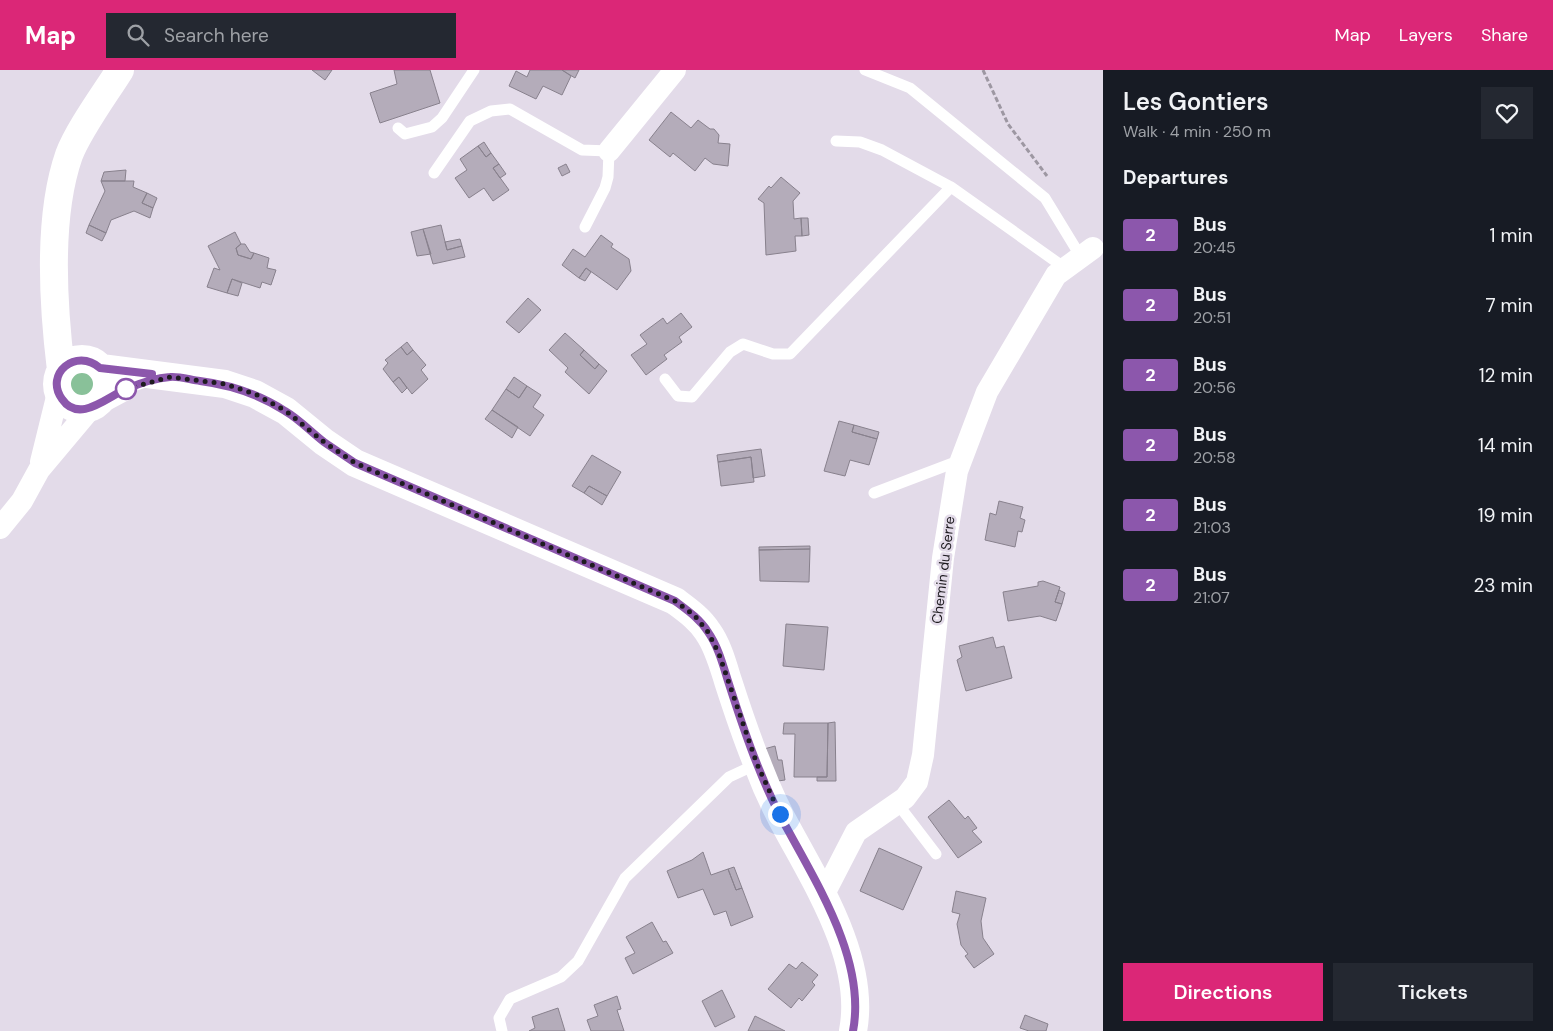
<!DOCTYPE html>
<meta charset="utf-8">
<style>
body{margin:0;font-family:"DM Sans",sans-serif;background:#242831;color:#f1f3f6;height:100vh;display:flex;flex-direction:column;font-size:19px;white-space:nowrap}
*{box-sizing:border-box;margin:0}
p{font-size:16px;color:#9ea1a6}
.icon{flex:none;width:28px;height:28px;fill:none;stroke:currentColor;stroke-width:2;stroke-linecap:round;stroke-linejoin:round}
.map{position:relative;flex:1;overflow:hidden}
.drawer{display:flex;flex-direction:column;background:#171b24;width:450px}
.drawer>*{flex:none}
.badge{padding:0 10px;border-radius:4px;font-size:18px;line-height:32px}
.you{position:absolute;width:25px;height:25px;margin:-12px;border:4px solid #fff;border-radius:50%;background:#1a73e8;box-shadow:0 0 0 8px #1a73e833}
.map>.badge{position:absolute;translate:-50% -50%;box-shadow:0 0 0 2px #fff}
h2{padding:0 20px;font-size:19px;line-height:45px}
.round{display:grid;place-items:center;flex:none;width:52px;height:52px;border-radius:0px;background:#242831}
.overview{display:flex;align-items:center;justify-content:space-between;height:85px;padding:0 20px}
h1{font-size:24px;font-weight:600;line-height:38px}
.primary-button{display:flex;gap:10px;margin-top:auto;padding:10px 20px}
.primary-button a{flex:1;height:58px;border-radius:0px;background:#db2777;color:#fff;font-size:20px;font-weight:600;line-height:58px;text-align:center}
.primary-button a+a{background:#242831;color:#f1f3f6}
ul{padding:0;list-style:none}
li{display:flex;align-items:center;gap:15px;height:70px;padding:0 20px}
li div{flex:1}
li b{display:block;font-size:19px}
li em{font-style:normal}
li .badge{min-width:55px;font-weight:700;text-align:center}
header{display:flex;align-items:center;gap:30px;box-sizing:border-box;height:70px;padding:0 25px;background:#db2777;color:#fff}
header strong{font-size:24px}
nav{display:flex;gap:28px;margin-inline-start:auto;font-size:18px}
.search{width:350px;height:45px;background:#242831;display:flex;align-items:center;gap:12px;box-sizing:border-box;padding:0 18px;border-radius:0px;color:#9ea1a6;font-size:19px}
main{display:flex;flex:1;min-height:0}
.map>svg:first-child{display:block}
.green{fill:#89c199}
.building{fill:#b4acba;stroke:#88818d}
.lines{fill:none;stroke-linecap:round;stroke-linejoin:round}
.path{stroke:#9d97a2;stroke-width:3;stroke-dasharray:5 2.5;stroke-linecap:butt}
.lane{stroke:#fff;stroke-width:11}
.street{stroke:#fff;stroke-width:22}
.secondary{stroke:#fff;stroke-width:28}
.line-casing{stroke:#fff;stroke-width:11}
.line{stroke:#8c57ac;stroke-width:8}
.walk{stroke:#1e1b20;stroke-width:5;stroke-dasharray:0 9}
.stop-dot{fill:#fff;stroke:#8c57ac;stroke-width:2.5}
.labels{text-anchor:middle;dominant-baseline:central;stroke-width:5;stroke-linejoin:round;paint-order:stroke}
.street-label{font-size:14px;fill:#1e1b20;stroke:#e3dbe9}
</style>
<header>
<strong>Map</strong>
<div class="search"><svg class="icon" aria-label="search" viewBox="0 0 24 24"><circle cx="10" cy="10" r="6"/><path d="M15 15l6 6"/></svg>Search here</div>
<nav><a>Map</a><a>Layers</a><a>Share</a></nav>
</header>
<main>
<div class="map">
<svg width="1103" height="961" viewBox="0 0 1103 961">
<rect width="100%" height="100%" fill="#e3dbe9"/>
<path class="green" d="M68 314a15 15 0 1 1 30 0a15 15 0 1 1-30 0Z"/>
<path class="building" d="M312,0H332L325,10Z
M394,0H430L440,33L380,53L370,23L397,14Z
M530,0H562L571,6L562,25L543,16L536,29L509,16L516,1L527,7Z
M562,0H579L575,8Z
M671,42L691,58L698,50L710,59H714L719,65L718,73L730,74L728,96L713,94L705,88L695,101L673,83L670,87L649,70Z
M484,72L491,83L486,87L478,76Z
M478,76L486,87L491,83L499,94L493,98L509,120L493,131L484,118L469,128L455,108L467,100L460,89Z
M499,94L506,104L500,108L493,98Z
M566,94L570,102L562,106L558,98Z
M126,100L125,111H101L104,102Z
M781,107L800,123L793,131L794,149L801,148L802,166H795L796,181L766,185L764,133L758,129L769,116L771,118Z
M101,111H134L133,117L147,123L142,133L153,138L150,148L134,141L111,150L106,163L89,155L105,121Z
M147,123L157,128L153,138L142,133Z
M801,148H808L809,165L802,166Z
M89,155L106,163L102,171L86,163Z
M441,155L447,180L462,176L465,187L433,194L423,159Z
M423,159L431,184L417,186L411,162Z
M235,162L241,174L236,178L238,185L251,189L254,183L269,188L267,198L276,200L271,215L262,212L260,218L232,209L227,223L207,217L214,198L220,200L208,176Z
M601,165L613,174L611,177L629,189L631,201L617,220L586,198L579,208L562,195L573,179L585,187Z
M460,169L462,176L447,180L445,172Z
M241,174H245L250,182L254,183L251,189L238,185L236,178Z
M586,198L591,202L585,211L579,208Z
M232,209L242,213L238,226L227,223Z
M528,228L541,240L519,263L506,252Z
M681,243L692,257L679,267L682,272L664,285L667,289L646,305L631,285L647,274L640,265L663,248L667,254Z
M565,263L584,280L580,285L595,299L599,294L607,301L589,324L565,302L568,298L549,280Z
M407,272L413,280L407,285L401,277Z
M401,277L407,285L413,280L426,295L421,300L428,309L412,324L399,307L393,312L383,299L388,293L385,290Z
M584,280L599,294L595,299L580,285Z
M399,307L407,318L402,323L393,312Z
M514,307L527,316L519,328L506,319Z
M527,316L541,325L533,337L544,345L530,366L492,340L506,319L519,328Z
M492,340L518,357L512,368L485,349Z
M839,351L854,355L852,362L877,369L869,395L850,390L845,406L824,401Z
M854,355L879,362L877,369L852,362Z
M761,379L765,406L753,408L751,387L718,392L717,385Z
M592,385L621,402L607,426L589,416L584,423L572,416Z
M751,387L754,412L721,416L718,392Z
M589,416L607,426L602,435L584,423Z
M999,431L1023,437L1020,448L1025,450L1022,462L1018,461L1015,477L985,470L990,443L996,445Z
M810,476V479L759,480V477Z
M810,479L809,512L760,511L759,480Z
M1043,511L1060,517L1055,532L1062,534L1056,551L1040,546L1008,551L1003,522L1038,516V512Z
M1059,520L1065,523L1062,534L1055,532Z
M786,554L828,557L824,600L783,596Z
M993,567L996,578L1004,576L1012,608L966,621L957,590L962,587L959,576Z
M835,652L836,711H817V707H827L828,653Z
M784,653H828L827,707H794L795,664H783Z
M775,676L778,690H782L785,710L771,712L764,679Z
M949,730L965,749L968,746L977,758L972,761L982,772L958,788L928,747Z
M879,778L922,797L903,840L860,821Z
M703,782L711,805L728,799L736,820L742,818L753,847L731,856L726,841L714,845L703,819L678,828L667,801L692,790Z
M734,797L742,818L736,820L728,799Z
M956,821L986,828L981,851L983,868L994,884L974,898L965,886L968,884L961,875L957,854L960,844L952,842Z
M652,852L663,872L666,871L673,883L633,904L625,888L635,883L626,867Z
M802,892L818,905L812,912L815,915L802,931L799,928L791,938L768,919L789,894L796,899Z
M722,920L735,947L715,957L702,931Z
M617,926L621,939L617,940L624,961H591L587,950L598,946L594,935Z
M558,938L565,961H529L535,958L532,947Z
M1025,945L1048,954L1046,961H1029L1020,958Z
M755,946L785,961H748Z"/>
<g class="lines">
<path class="path" d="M983,0L1008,54L1047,106"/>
<path class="lane" d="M865,0L910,18L1045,128L1081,187
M398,58L405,64L432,57L442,48L474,0
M836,71L860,72L882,80L951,117
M434,103L470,51L491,41L510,39L582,80L609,81L608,107L605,118L585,157
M665,309L678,326L692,327L730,282L743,274L773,284H790L951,117L1065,198
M874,423L961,390
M897,733L936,784
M502,961L499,948L510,929L561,907L578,891L625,808L729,707L757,694"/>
<path class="street" d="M609,81L675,0
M98,334L126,319
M41,392L58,323
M0,458L22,431L39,400L91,338
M823,826L856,762L905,728L917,712L923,685L943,488L957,401L987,322L1056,205L1093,178"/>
<path class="secondary" d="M57 314a25 25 0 1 1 50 0a25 25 0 1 1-50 0Z
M101,298L225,314L255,324L286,341L324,372L355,393L675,531C687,540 700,549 708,562C718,576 723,595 728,611C737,639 746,666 757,693C766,717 777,741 789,762C820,819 866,893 853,961
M61,300C53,235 47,148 69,85C79,59 105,24 120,0"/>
</g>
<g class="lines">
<g class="line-casing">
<path id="line" d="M152,304L100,298C76,277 44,304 62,329C79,354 107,327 126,319C138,314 156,308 170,307C179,306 191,310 200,311C231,315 259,324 285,341C299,349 311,362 324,372C334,379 345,386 355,393L675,531C687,540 700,549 708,562C718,576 723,595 728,611C737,639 746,667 757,694C766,717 777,741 789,762C820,819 866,893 853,961"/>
</g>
<use href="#line" class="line"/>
<path class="walk" d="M126,319L170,307L225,314L255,324L286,341L324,372L355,393L675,531L694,545L708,562L719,584L757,694L780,744"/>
</g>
<circle class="stop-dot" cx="126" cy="319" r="10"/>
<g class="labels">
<g class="street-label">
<text transform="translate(943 500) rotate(-83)">Chemin du Serre</text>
</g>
</g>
</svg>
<div class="you" style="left:780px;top:744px"></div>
</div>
<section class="drawer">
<div class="overview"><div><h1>Les Gontiers</h1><p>Walk · 4 min · 250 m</p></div><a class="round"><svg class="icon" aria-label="heart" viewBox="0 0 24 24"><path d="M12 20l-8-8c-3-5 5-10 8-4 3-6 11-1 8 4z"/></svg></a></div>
<h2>Departures</h2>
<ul>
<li><span class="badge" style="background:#8c57ac;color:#fff">2</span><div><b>Bus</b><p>20:45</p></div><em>1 min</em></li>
<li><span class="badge" style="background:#8c57ac;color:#fff">2</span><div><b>Bus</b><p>20:51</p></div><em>7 min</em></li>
<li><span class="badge" style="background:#8c57ac;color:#fff">2</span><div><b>Bus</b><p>20:56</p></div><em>12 min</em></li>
<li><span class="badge" style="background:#8c57ac;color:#fff">2</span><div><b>Bus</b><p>20:58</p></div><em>14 min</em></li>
<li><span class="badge" style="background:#8c57ac;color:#fff">2</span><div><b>Bus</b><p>21:03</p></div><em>19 min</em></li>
<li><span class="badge" style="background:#8c57ac;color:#fff">2</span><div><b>Bus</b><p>21:07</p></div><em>23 min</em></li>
</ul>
<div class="primary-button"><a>Directions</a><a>Tickets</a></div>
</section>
</main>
